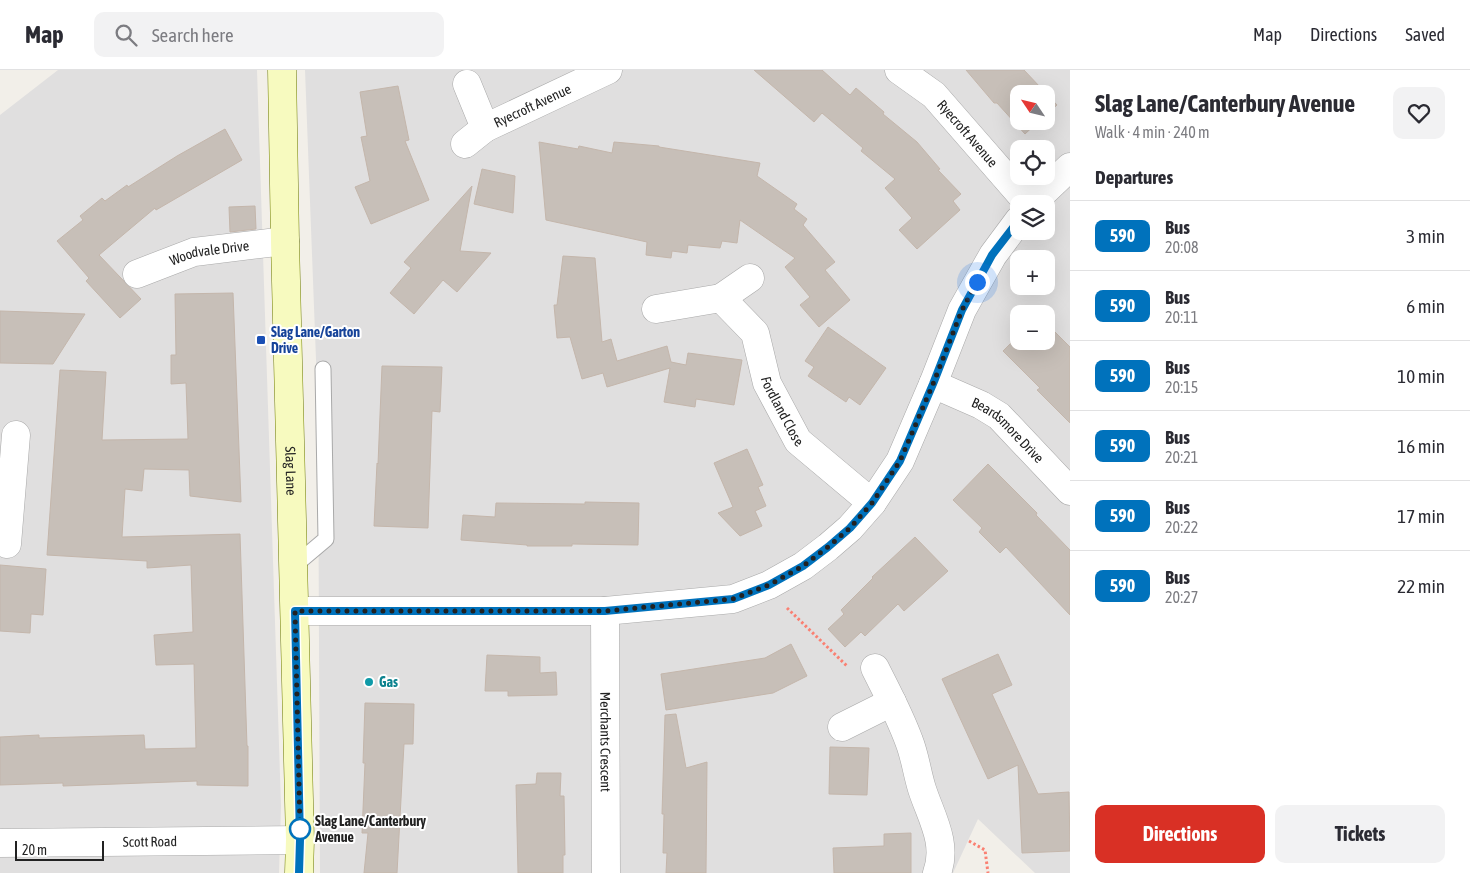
<!DOCTYPE html>
<meta charset="utf-8">
<style>
body{margin:0;font-family:"Asap Condensed",sans-serif;background:#f2f2f3;color:#2b2b33;height:100vh;display:flex;flex-direction:column;font-size:19px;white-space:nowrap}
*{box-sizing:border-box;margin:0}
p{font-size:16px;color:#7c7c81}
.icon{flex:none;width:28px;height:28px;fill:none;stroke:currentColor;stroke-width:2;stroke-linecap:round;stroke-linejoin:round}
.map{position:relative;flex:1;overflow:hidden}
.side{display:flex;flex-direction:column;background:#fff;width:400px}
.side>*{flex:none}
.badge{padding:0 10px;border-radius:8px;font-size:18px;line-height:32px}
.needle{width:32px;rotate:305deg}
.buttons{position:absolute;left:1010px;top:15px;display:grid;gap:10px}
.buttons a{display:grid;place-items:center;width:45px;height:45px;border-radius:10px;background:#fff;box-shadow:0 5px 20px #0002;font-size:25px}
.scale{position:absolute;left:15px;bottom:12px;width:89px;box-sizing:border-box;padding-left:5px;border:2px solid #222;border-top:0;font-size:14px;line-height:18px;white-space:nowrap;color:#222;-webkit-text-stroke:4px #fff;paint-order:stroke}
.you{position:absolute;width:25px;height:25px;margin:-12px;border:4px solid #fff;border-radius:50%;background:#1a73e8;box-shadow:0 0 0 8px #1a73e833}
.map>.badge{position:absolute;translate:-50% -50%;box-shadow:0 0 0 2px #fff}
h2{padding:0 25px;font-size:19px;line-height:45px}
.round{display:grid;place-items:center;flex:none;width:52px;height:52px;border-radius:10px;background:#f2f2f3}
.overview{display:flex;align-items:center;justify-content:space-between;height:85px;padding:0 25px}
h1{font-size:24px;font-weight:700;line-height:38px}
.action{display:flex;gap:10px;margin-top:auto;padding:10px 25px}
.action a{flex:1;height:58px;border-radius:10px;background:#d93025;color:#fff;font-size:20px;font-weight:700;line-height:58px;text-align:center}
.action a+a{background:#f2f2f3;color:#2b2b33}
ul{padding:0;list-style:none}
li{display:flex;align-items:center;gap:15px;height:70px;padding:0 25px;border-top:1px solid #e1e1e2}
li div{flex:1}
li b{display:block;font-size:19px}
li em{font-style:normal}
li .badge{min-width:55px;font-weight:700;text-align:center}
header{display:flex;align-items:center;gap:30px;box-sizing:border-box;height:70px;padding:0 25px;background:#fff;border-bottom:1px solid #e1e1e2}
header strong{font-size:24px}
nav{display:flex;gap:28px;margin-inline-start:auto;font-size:18px}
.search{width:350px;height:45px;background:#f2f2f3;display:flex;align-items:center;gap:12px;box-sizing:border-box;padding:0 18px;border-radius:10px;color:#7c7c81;font-size:19px}
main{display:flex;flex:1;min-height:0}
.map>svg:first-child{display:block}
.residential{fill:#e0dfdf;fill-rule:evenodd}
.building{fill:#c7bfb8;stroke:#c4b6ab}
.lines{fill:none;stroke-linecap:round;stroke-linejoin:round}
.lane-casing{stroke:#a9a9a9;stroke-width:17}
.street-casing{stroke:#a9a9a9;stroke-width:29}
.secondary-casing{stroke:#707d05;stroke-width:29}
.path{stroke:#fa8072;stroke-width:3;stroke-dasharray:2.5 2.5;stroke-linecap:butt}
.lane{stroke:#fff;stroke-width:15}
.street{stroke:#fff;stroke-width:28}
.secondary{stroke:#f7fabf;stroke-width:28}
.line-casing{stroke:#fff;stroke-width:11}
.line{stroke:#0072bc;stroke-width:8}
.walk{stroke:#222;stroke-width:5;stroke-dasharray:0 9}
.transit-dot{fill:#1a4fb4;stroke:#fff;stroke-width:2}
.culture-dot{fill:#0f9aa8;stroke:#fff;stroke-width:2}
.stop-dot{fill:#fff;stroke:#0072bc;stroke-width:2.5}
.labels{text-anchor:middle;dominant-baseline:central;stroke-width:4;stroke-linejoin:round;paint-order:stroke}
.street-label{font-size:14px;fill:#222;stroke:#fff}
.transit-label{font-size:14px;font-weight:bold;fill:#164399;stroke:#fff;text-anchor:start}
.culture-label{font-size:14px;font-weight:bold;fill:#0d838f;stroke:#fff;text-anchor:start}
.stop-label{font-size:14px;font-weight:bold;fill:#222;stroke:#fff;text-anchor:start}
</style>
<header>
<strong>Map</strong>
<div class="search"><svg class="icon" aria-label="search" viewBox="0 0 24 24"><circle cx="10" cy="10" r="6"/><path d="M15 15l6 6"/></svg>Search here</div>
<nav><a>Map</a><a>Directions</a><a>Saved</a></nav>
</header>
<main>
<div class="map">
<svg width="1070" height="803" viewBox="0 0 1070 803">
<rect width="100%" height="100%" fill="#f2efe9"/>
<path class="residential" d="M58,0H257L281,736L279,803H0V45Z
M305,0H1070V803H1035L978,749L953,803H320L318,342ZM1019,24H1046V51H1019ZM1019,79H1046V106H1019ZM1019,134H1046V161H1019ZM1019,189H1046V216H1019ZM1019,244H1046V271H1019Z"/>
<path class="building" d="M754,0H822L850,25L856,18L884,42L883,44L917,72L940,99L938,100L961,124L953,131L960,140L917,179L899,160L912,148L885,118L895,109L861,81L863,78L822,43L814,52Z
M966,0H1024L1057,35L1046,45V24H1019V51H1039L1025,64L997,33H994Z
M398,16L409,70L405,71L429,130L371,154L355,117L370,111L361,67L367,66L360,22Z
M225,59L242,90L156,140L155,138L99,185L141,229L120,248L86,211L89,208L57,171L83,150L80,146L102,128L105,131L127,115L128,117L177,86Z
M539,72L578,79L579,76L612,83L614,72L659,76V77L760,93L757,106L797,134L794,139L807,149L803,155L835,192L825,200L850,230L819,257L800,235L810,227L785,197L795,188L740,150L737,173L722,171L720,178L688,175L687,183L672,181L671,188L646,185L647,172L546,150Z
M482,99L515,106L513,143L474,134Z
M472,116L460,181L491,183L457,222L443,210L414,244L390,223L411,198L404,192Z
M255,136L256,159L230,162L229,137Z
M563,186L595,188L602,272L611,269L617,291L667,276L671,292L686,295L688,283L742,290L734,335L696,329L695,337L664,332L670,298L607,317L603,303L582,309L570,267L557,268L554,235H557Z
M233,223L241,432L190,426L189,400L144,399L142,421L125,419L122,467L240,464L247,676H248V716L197,715V711L63,716V713L0,715V667L39,665V668L144,665L145,679L196,678L194,594L156,595L154,565L193,562L191,495L147,498V491L47,485L60,300L106,302L102,370L188,369L186,313L171,314V285H176L175,224Z
M0,241L31,242L85,244L53,294L0,293Z
M1046,253L1070,277V353L1037,320L1040,318L1003,281L1019,265V271H1046Z
M828,257L886,298L860,335L849,327L846,332L808,306L814,297L805,291Z
M382,296L442,297L440,342L432,341L428,458L374,456L377,393L378,394Z
M747,379L763,415L758,417L766,436L755,441L762,456L740,466L718,443L733,437L714,393Z
M988,394L1037,443L1036,445L1070,480V545L1006,477L1000,483L979,462L982,458L953,430Z
M585,432L639,433L638,475L572,474V476H527V475L461,470L463,445L495,447L496,433L585,434Z
M915,467L948,501L904,541L898,534L865,566L861,562L845,577L828,559L844,544L841,540L873,508L872,507Z
M0,495L46,499L43,545L31,544L30,563L0,561Z
M791,574L807,606L773,623L666,640L661,604L765,588Z
M998,584L1012,615L992,624L1038,724L1069,722L1070,781L1022,783L1018,695L988,709L942,609Z
M487,585L540,587V603L556,602L557,625L508,626V621H485Z
M365,633L414,634L413,674H404L397,803H364L368,763H362L365,693H363Z
M676,644L686,698L707,692L706,803H666L667,783H663L664,744H662L665,645Z
M830,677L869,678L867,725L829,724Z
M537,703H561L560,726H564L565,785H563V803H518L516,715L536,714Z
M911,763V803H834L833,778L884,776V764Z"/>
<g class="lines">
<g class="lane-casing">
<path id="lane" d="M294,496L326,469L323,299"/>
</g>
<g class="street-casing">
<g id="street">
<path id="s1" d="M899,0L934,25L1029,134"/>
<path id="s2" d="M467,14L485,58L608,0"/>
<path d="M465,74L485,58"/>
<path d="M1031,134L1070,97"/>
<path id="s3" d="M137,204L194,182L285,171"/>
<path d="M721,228L750,208"/>
<path id="s4" d="M656,239L721,228L755,263L767,313L798,371L872,433"/>
<path id="s5" d="M933,314L981,335L999,346L1070,421"/>
<path d="M7,474L16,365"/>
<path d="M295,541H605L733,529L769,515L803,496L828,477L850,458L872,433L900,391L933,314L962,240L993,185L1019,150"/>
<path id="s6" d="M605,541L606,803"/>
<path d="M875,598C887,622 900,646 909,671C915,686 917,703 922,719C931,747 948,773 937,803"/>
<path d="M842,657L892,632"/>
<path id="s7" d="M0,773L300,770"/>
</g>
</g>
<g class="secondary-casing">
<g id="secondary">
<path id="s8" d="M282,0L285,171L300,770L299,803"/>
</g>
</g>
<path class="path" d="M787,538L847,596
M969,771L985,780L988,803"/>
<use href="#lane" class="lane"/>
<use href="#street" class="street"/>
<use href="#secondary" class="secondary"/>
</g>
<g class="lines">
<g class="line-casing">
<path id="line" d="M299,803L300,770L295,541H605L733,529L769,515L803,496L828,477L850,458L872,433L900,391L933,314L962,240L992,185L1019,150"/>
</g>
<use href="#line" class="line"/>
<path class="walk" d="M300,759L295,541H605L733,529L769,515L803,496L828,477L850,458L872,433L900,391L933,314L962,240L977,212"/>
</g>
<rect class="transit-dot" x="256" y="265" width="10" height="10" rx="2.5"/>
<circle class="culture-dot" cx="369" cy="612" r="5"/>
<circle class="stop-dot" cx="300" cy="759" r="10"/>
<g class="labels">
<g class="street-label">
<text stroke="none"><textPath href="#s2" startOffset="100">Ryecroft Avenue</textPath></text>
<text stroke="none"><textPath href="#s1" startOffset="94">Ryecroft Avenue</textPath></text>
<text stroke="none"><textPath href="#s3" startOffset="76">Woodvale Drive</textPath></text>
<text stroke="none"><textPath href="#s4" startOffset="198">Fordland Close</textPath></text>
<text stroke="none"><textPath href="#s5" startOffset="89">Beardsmore Drive</textPath></text>
<text stroke="none"><textPath href="#s8" startOffset="401">Slag Lane</textPath></text>
<text stroke="none"><textPath href="#s6" startOffset="131">Merchants Crescent</textPath></text>
<text stroke="none"><textPath href="#s7" startOffset="150">Scott Road</textPath></text>
</g>
<g class="transit-label">
<text x="271" y="262">Slag Lane/Garton<tspan x="271" dy="16">Drive</tspan></text>
</g>
<g class="culture-label">
<text x="379" y="612">Gas</text>
</g>
<g class="stop-label">
<text x="315" y="751">Slag Lane/Canterbury<tspan x="315" dy="16">Avenue</tspan></text>
</g>
</g>
</svg>
<div class="buttons">
<a><svg class="needle" viewBox="-14 -14 28 28"><path d="M0-13l5 13h-10z" fill="#e53935"/><path d="M0 13l5-13h-10z" fill="#7c7c81"/></svg></a>
<a><svg class="icon" aria-label="locate" viewBox="0 0 24 24"><circle cx="12" cy="12" r="6"/><path d="M12 2v4M12 18v4M2 12h4M18 12h4"/></svg></a>
<a><svg class="icon" aria-label="layers" viewBox="0 0 24 24"><path d="M12 4l9 5-9 5-9-5zM3 14l9 5 9-5"/></svg></a>
<a>+</a>
<a>−</a>
</div>
<div class="scale">20 m</div>
<div class="you" style="left:977px;top:212px"></div>
</div>
<section class="side">
<div class="overview"><div><h1>Slag Lane/Canterbury Avenue</h1><p>Walk · 4 min · 240 m</p></div><a class="round"><svg class="icon" aria-label="heart" viewBox="0 0 24 24"><path d="M12 20l-8-8c-3-5 5-10 8-4 3-6 11-1 8 4z"/></svg></a></div>
<h2>Departures</h2>
<ul>
<li><span class="badge" style="background:#0072bc;color:#fff">590</span><div><b>Bus</b><p>20:08</p></div><em>3 min</em></li>
<li><span class="badge" style="background:#0072bc;color:#fff">590</span><div><b>Bus</b><p>20:11</p></div><em>6 min</em></li>
<li><span class="badge" style="background:#0072bc;color:#fff">590</span><div><b>Bus</b><p>20:15</p></div><em>10 min</em></li>
<li><span class="badge" style="background:#0072bc;color:#fff">590</span><div><b>Bus</b><p>20:21</p></div><em>16 min</em></li>
<li><span class="badge" style="background:#0072bc;color:#fff">590</span><div><b>Bus</b><p>20:22</p></div><em>17 min</em></li>
<li><span class="badge" style="background:#0072bc;color:#fff">590</span><div><b>Bus</b><p>20:27</p></div><em>22 min</em></li>
</ul>
<div class="action"><a>Directions</a><a>Tickets</a></div>
</section>
</main>
